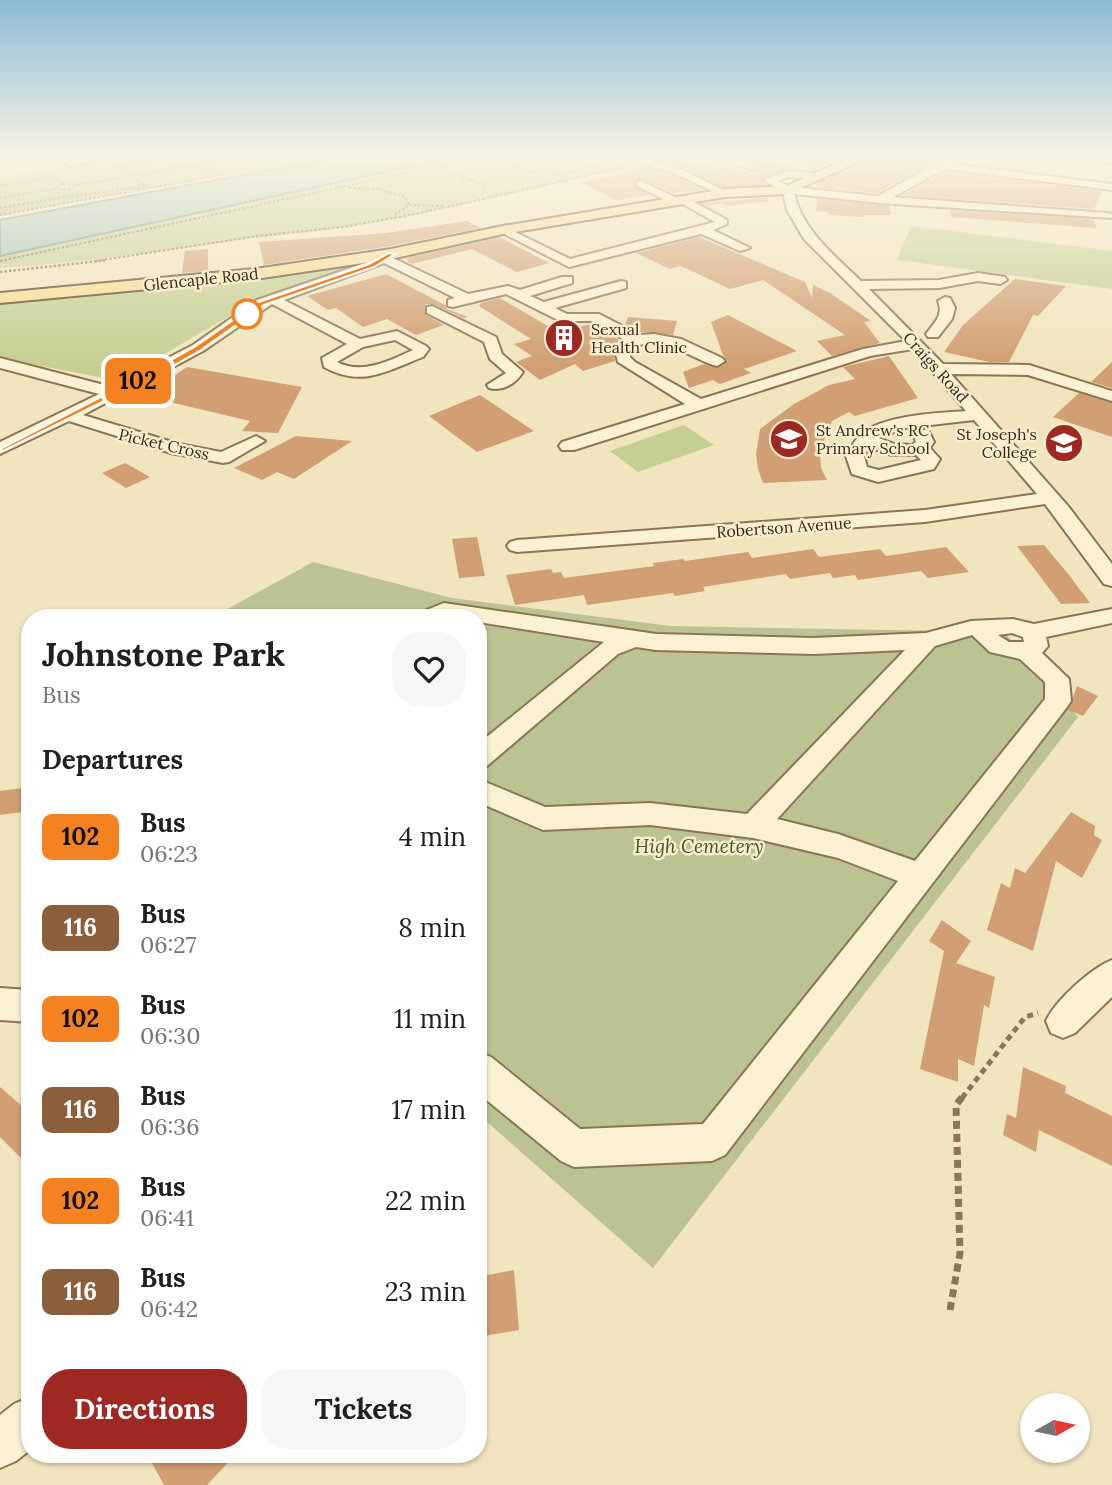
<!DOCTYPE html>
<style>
body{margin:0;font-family:Lora,serif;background:#f6f6f6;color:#202124;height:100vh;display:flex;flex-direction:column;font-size:26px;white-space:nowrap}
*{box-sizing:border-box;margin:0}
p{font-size:23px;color:#757577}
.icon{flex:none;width:38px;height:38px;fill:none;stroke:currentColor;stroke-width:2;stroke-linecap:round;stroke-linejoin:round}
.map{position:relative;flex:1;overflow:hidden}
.sheet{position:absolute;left:21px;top:609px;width:466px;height:854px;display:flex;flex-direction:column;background:#fff;border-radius:28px;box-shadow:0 2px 5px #0004}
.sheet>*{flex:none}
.badge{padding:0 14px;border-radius:10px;font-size:24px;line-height:46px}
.needle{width:46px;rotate:81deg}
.fabs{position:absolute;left:1020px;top:1393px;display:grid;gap:14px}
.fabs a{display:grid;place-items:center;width:70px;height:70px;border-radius:50%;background:#fff;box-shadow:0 2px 5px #0004;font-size:35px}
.map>.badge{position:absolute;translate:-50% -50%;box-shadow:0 0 0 4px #fff}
h2{padding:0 21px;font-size:26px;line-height:63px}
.round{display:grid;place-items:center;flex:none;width:74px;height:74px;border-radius:28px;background:#f6f6f6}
.overview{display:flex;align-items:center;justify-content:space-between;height:119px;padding:0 21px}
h1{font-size:33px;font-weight:800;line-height:52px}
.cta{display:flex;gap:14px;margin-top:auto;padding:14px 21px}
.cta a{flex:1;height:80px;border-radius:28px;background:#9e2822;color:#fff;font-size:28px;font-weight:800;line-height:80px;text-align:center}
.cta a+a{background:#f6f6f6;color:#202124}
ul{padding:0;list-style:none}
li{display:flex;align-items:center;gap:21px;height:91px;padding:0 21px}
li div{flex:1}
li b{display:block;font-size:26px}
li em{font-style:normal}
li .badge{min-width:77px;font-weight:700;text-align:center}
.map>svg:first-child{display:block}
.green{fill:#c5cf93}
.cemetery{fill:#bbc393}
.water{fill:#a3c2bb;stroke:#699189;stroke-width:2}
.building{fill:#d19f73}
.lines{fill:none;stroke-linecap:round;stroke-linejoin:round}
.minor-casing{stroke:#8b7556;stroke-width:4}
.major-casing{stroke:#58422b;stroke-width:4}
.path-far3{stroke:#8b7556;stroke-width:2;stroke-dasharray:2.5 2;stroke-linecap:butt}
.path-far2{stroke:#8b7556;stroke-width:2.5;stroke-dasharray:2.5 2;stroke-linecap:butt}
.path-far1{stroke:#8b7556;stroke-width:5;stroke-dasharray:6 4.5;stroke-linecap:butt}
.path{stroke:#8b7556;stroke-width:7;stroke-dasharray:8 5;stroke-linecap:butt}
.minor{fill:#fbf1d3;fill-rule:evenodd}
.major{fill:#f7dd94;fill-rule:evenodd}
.line{fill:#f58220;stroke:#fff;stroke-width:2}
.stop-dot{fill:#fff;stroke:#f58220;stroke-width:3.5}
.labels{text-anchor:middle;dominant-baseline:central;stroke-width:5;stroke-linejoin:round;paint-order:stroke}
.far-street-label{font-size:16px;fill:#392c1c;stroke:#f8eecf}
.far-poi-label{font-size:16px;fill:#392c1c;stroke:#f8eecf;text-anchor:start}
.park-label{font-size:19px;font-style:italic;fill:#475721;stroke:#f8eecf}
</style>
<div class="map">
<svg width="1112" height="1485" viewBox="0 0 1112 1485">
<rect width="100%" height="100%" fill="#f1e5bf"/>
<path class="green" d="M454,157H649L645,162C547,186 448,211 349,227C310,233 271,235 232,241C155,252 78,263 0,268V256Z
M911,226L1112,251V289L897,260Z
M362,261L365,263L261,297L119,381L0,358V303Z
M684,425L714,445L638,472L610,451Z"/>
<path class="cemetery" d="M126,157H280L287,160L222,175L0,215V175L6,177Z
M966,157H1112V167L1053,159L1044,167Z
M313,562L452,598L671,626L1004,632L1078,717L653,1268L478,1114V618H211Z"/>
<path class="water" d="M340,157H454L0,256V220Z"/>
<path class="building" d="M664,157L753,173L760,169V164L738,157H750L797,169H787L762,178L763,185L723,187L680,166L658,160Z
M803,157H844L813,171H810Z
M871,157H886L896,163L904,157H941L877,193L817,187V183Z
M642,167L670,174L704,190L673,193L640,178L635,180L634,186L649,195L616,200L581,182L625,174Z
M946,172L1102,191L1094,209L902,195Z
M768,198L769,201L727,206L722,203L707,206L702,203Z
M817,199L889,206L891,215H864V217L828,215V212L816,211Z
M950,210L1093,219L1097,228L951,217Z
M467,221L481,228L391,246L264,265L259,242L386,233Z
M499,237L549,263L517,272L472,249L412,264L408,262L407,258Z
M699,237L805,282L812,298L813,285L830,293L871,321L864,322L880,343L832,356L817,341L845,335L763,280L730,289L681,266L670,269L636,253Z
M208,249V271L182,273L185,251Z
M386,274L445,305L447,309L468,317L463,318L433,304H426V315L444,325L416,335L387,319L363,327L336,308L328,310L307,296Z
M1015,279L1066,286L1038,316L1033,315L1009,362H989L944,352L963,325Z
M500,298L558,332L591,324L621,341L613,349L615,361L583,371L575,364L540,380L516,362L532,356L514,344L531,339L479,306L481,303Z
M728,315L797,351L744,369L751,373L720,384L713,380L689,388L683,372L704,364L718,368L728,361L723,355L711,322Z
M628,317L677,321L673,335L641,332L625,325Z
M889,356L918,398L855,416L849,412L832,421L820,449L821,468L827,480L763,483L758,469L756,454L760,429L794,404L829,385L855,379L843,367Z
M1112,362V388L1091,382Z
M187,367L302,387L278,433L242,431L250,421L144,396Z
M1079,393L1112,403V437L1053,417Z
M480,395L534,431L477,452L429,416Z
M296,436L352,441L294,479L277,472L262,480L234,468Z
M125,463L150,477L126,488L102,473Z
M477,537L485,576L459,578L452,539Z
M1044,545L1069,575L1090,603L1061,604L1017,546Z
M946,547L969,572L928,578L921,571L858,580L855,575L833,578L830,573L790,579L786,574L703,587L705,591L675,596L673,593L587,605L584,595L515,605L506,575L551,569L553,573L561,572L564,578L654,566L653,563L683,559L685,561L748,552L752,558L813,549L819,557L880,549L886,556Z
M1077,686L1098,696L1083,716L1068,710Z
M30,787V811L0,815V791Z
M1071,812L1095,826L1094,835L1102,840L1082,878L1056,861L1033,951L987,930L1001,883L1010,888L1015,868L1025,873Z
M942,920L971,941L956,963L995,977L989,1008L984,1005L974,1066L958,1059V1082L920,1069L944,951L929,941Z
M1023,1067L1066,1086L1065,1093L1112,1116V1166L1039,1130L1036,1152L1003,1135L1007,1114L1016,1118Z
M0,1087L30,1113V1167L0,1137Z
M514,1270L519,1330L478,1337V1277Z
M147,1454H236L207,1485H164Z"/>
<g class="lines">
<g class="minor-casing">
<path id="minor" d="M85,157L104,158L70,166L65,163Z
M710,157H728L759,167L754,170Z
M889,157H901L902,158L897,161Z
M947,157H958L951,164L1112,184V190L945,169L893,197L1108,213L1112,214V218L879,203L794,194C804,232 834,255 861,281L939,280L978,273L1005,277L1007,280L1000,284L978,281L939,288L869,289L943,364L1029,365L1112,391V401L1028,375L951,374L1068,506L1112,564V586L1104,584L1045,504L925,522L517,552L510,550L507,546L510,542L517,540L925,510L1037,494L974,420L905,428L879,438L894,444L912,445L916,442L913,434L916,430H928L934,442L930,448L940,459L934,469L878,482L852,474L846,456C851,448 855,439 862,433C886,415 936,413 966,411L913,349L870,356L574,450H562L559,446L562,442L685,404L618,362L615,351L625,340L591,321H560L506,294L453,307L448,306V300L455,298L384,263L284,300L360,339L397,331L426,346L429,349L423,357C386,371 362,388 324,367L322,358L347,344L272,304L203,351L83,415L179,444L221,452L256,436L265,441L229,462L223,463L171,453L69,421L0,454V442L99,394L0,368V358L112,387L193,345L257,300L368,262L391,250L397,254L393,258L468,294L508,286L520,290L562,277H572V283L530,296L544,302L621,281L626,282V288L555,308L567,314H599L640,335L654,334L681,339L722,358L725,361L717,366C690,359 658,329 631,350L630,357L635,362L701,399L863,349L906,341L804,239L787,210L783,192L763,180L788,171L818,174L822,175V179L788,177L777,181L791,187L878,196ZM395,340L413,350C389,361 362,375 337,362L363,347ZM869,447L892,455H916L921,460L879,470L867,467L864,456Z
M645,159L679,168L730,193L721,195L671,172L642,164L640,162Z
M641,181L679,199L687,198L727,220V224L713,230L750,248L740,251L701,234L569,267L497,230L507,228L570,259L715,222L679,202L671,203L637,186V182Z
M945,297L950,298L955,308L952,319L938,337H928L926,334C934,323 944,315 938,301Z
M432,306L496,337L502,354L523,372C516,383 503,392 489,388L487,385L506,373L490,359L484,342L427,313V307Z
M444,603L656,634L814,638L926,633L971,621L1013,619L1034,624L1112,609V623L1046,637L1048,646L1042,653L1069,679L1071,701L1067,707L725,1155L712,1161L574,1167L561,1161L478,1093V1052L491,1057L580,1129L703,1124L898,881L838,858L753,838L650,825L543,830L478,802V779L545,807L650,803L747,814L905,650L814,654L656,650L636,647L618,654L487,766L478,769V744L604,642L478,622V618H416L419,613ZM1012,633L1023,637L1024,642H1009L998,635ZM972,635L990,652L1020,659L1045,682V699L915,861L838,834L777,819L935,646Z
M1112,960V997L1075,1033L1063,1038L1051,1033L1046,1021C1055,1001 1091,968 1112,960Z
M0,988L30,990V1022L0,1020Z
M30,1397V1450L16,1461L0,1468V1415L14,1404Z"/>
</g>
<g class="major-casing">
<path id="major" d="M851,157H868L788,194L725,197L503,234L391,259L255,279L0,303V293L255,269L391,249L503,226L725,189L786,186Z"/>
</g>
<path class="path-far3" d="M1052,157L1112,165
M501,161L538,174
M193,162L205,164L188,166Z
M205,163L236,157
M118,166L169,157
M199,167L211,173
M449,172L487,186
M548,172L560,176
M558,175L604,163L603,157
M63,184L77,185L69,190L54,189Z
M77,185L188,166
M1,186L54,177L63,184
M349,188L378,189L405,197L409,205L393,216
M76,196L145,186L117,166L113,167
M0,198L54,189
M409,205L443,206
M0,208L75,195
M0,215L322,157
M0,261L480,157
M96,261L257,236L343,227L415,214L630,166"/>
<path class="path-far2" d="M0,261L6,260
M0,272L107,260"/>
<path class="path-far1" d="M962,1098L1025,1017L1038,1013"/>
<path class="path" d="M950,1310L960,1253L956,1105L963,1096"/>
<use href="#minor" class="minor"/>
<use href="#major" class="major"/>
</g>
<linearGradient id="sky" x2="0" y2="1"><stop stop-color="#8cbad6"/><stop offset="0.43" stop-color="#f9f3e2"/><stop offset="1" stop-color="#f9f3e2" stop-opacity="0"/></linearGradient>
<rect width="1112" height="365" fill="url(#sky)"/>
<path class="line" d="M389,253L395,254L374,267L264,305L201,350L159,374L3,451L0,449L153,370L196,346L259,302L369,264Z"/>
<defs>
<g id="building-disc" transform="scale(2.0125)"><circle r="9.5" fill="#9e2822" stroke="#f8eecf"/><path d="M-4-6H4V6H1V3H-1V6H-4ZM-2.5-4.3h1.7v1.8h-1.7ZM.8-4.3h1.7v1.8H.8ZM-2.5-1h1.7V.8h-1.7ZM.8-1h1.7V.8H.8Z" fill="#fff"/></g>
<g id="school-disc" transform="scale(2.0125)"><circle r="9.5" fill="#9e2822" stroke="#f8eecf"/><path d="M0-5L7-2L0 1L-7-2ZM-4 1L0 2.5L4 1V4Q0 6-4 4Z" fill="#fff"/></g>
</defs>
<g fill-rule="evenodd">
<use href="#building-disc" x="564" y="338"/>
<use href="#school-disc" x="789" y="439"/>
<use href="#school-disc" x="1064" y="443"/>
</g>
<circle class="stop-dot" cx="247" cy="314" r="14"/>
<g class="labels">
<g class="far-street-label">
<text transform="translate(201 279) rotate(-6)">Glencaple Road</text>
<text transform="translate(936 367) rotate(48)">Craigs Road</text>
<text transform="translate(164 444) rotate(13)">Picket Cross</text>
<text transform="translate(784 527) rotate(-4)">Robertson Avenue</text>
</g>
<g class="far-poi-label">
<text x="591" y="329">Sexual<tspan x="591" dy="18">Health Clinic</tspan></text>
<text x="816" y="430">St Andrew's RC<tspan x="816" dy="18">Primary School</tspan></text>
<text x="1037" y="434" text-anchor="end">St Joseph's<tspan x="1037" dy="18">College</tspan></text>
</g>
<g class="park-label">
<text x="699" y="846">High Cemetery</text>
</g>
</g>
</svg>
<div class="fabs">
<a><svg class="needle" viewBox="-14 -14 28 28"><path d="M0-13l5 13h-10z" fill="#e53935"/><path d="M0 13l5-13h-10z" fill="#757577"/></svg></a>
</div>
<b class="badge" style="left:138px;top:381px;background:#f58220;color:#111">102</b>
<section class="sheet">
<div class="overview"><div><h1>Johnstone Park</h1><p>Bus</p></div><a class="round"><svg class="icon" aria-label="heart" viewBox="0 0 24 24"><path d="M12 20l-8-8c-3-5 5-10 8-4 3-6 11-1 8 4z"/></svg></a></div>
<h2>Departures</h2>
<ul>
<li><span class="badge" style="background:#f58220;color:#111">102</span><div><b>Bus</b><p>06:23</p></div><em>4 min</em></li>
<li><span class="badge" style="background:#8b5e3c;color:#fff">116</span><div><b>Bus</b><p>06:27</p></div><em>8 min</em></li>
<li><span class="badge" style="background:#f58220;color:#111">102</span><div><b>Bus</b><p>06:30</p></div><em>11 min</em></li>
<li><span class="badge" style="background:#8b5e3c;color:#fff">116</span><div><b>Bus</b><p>06:36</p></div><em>17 min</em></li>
<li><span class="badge" style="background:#f58220;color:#111">102</span><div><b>Bus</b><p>06:41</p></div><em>22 min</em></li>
<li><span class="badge" style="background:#8b5e3c;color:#fff">116</span><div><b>Bus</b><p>06:42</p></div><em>23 min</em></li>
</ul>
<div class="cta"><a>Directions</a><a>Tickets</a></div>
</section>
</div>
